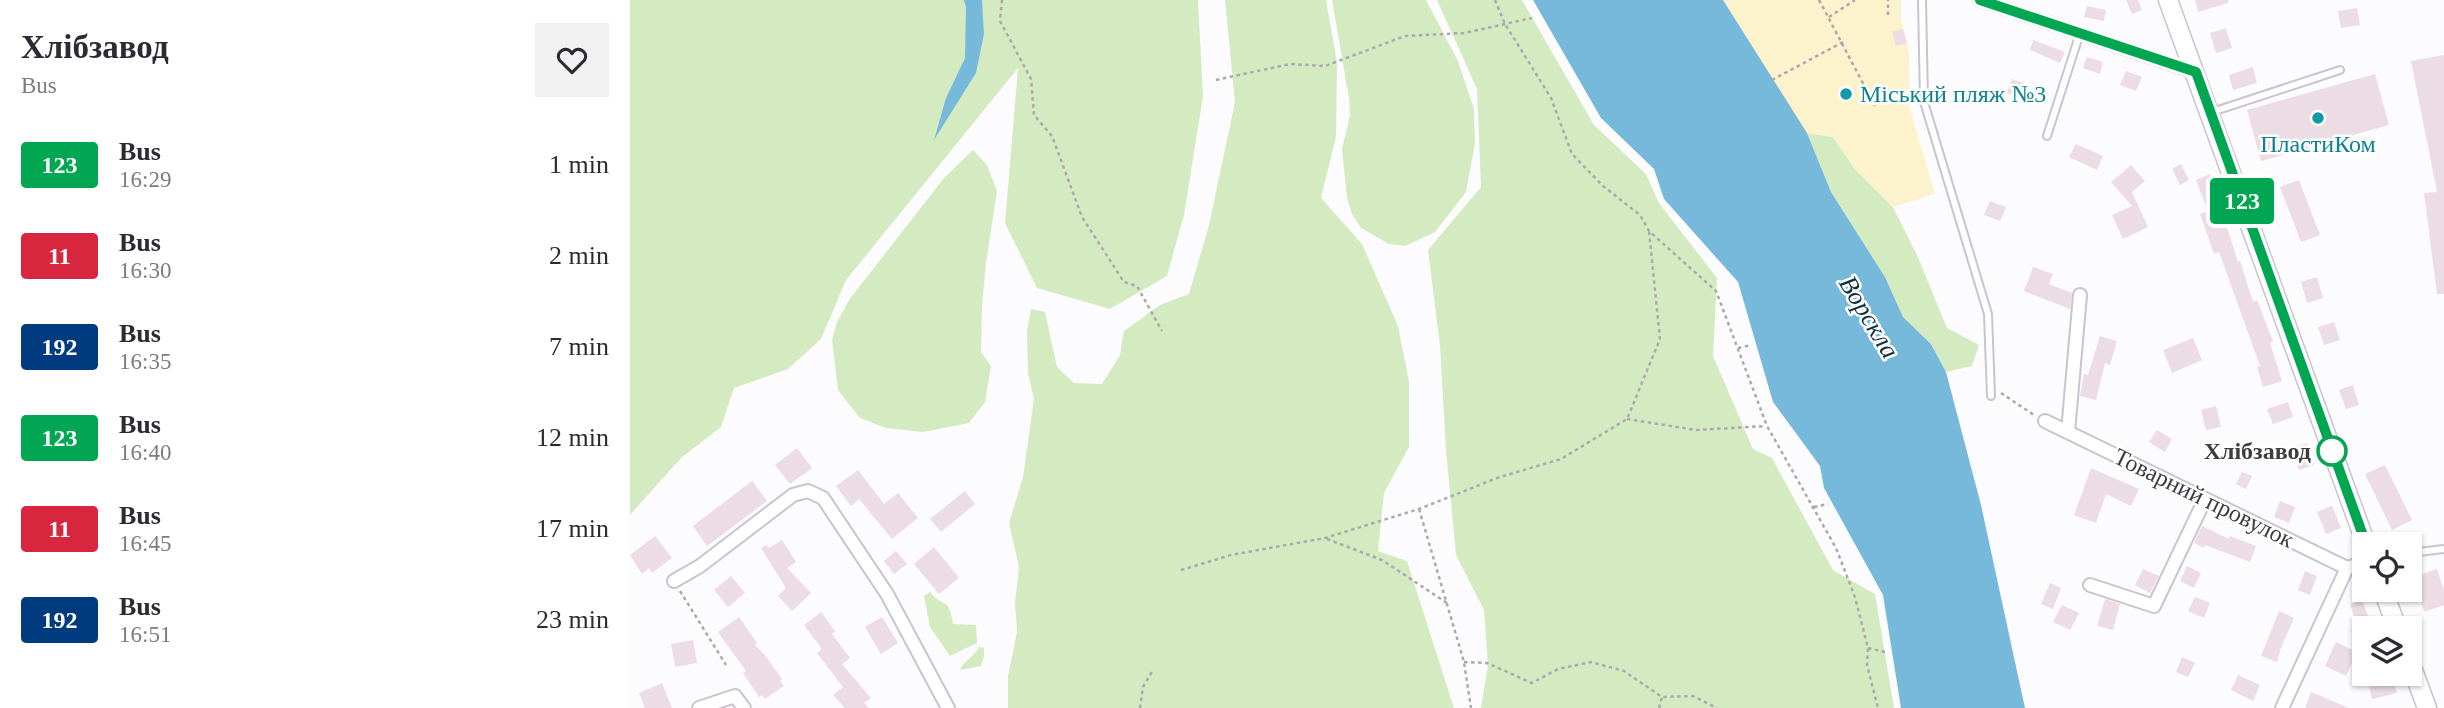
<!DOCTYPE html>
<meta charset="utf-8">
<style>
body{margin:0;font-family:"Times New Roman",serif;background:#f2f2f3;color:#2b2b33;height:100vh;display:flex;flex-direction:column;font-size:26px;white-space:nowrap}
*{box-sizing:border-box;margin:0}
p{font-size:23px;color:#7c7c81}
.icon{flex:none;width:38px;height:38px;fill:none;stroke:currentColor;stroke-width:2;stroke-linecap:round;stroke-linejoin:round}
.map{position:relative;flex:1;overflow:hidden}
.sheet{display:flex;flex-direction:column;background:#fff;width:630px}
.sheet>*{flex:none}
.badge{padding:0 14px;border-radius:5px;font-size:24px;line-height:46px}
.tools{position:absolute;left:1722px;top:532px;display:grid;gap:14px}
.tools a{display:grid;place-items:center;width:70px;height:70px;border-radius:0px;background:#fff;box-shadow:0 2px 5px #0004;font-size:35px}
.map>.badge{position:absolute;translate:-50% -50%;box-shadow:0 0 0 4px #fff}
.round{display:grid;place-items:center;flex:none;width:74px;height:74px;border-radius:0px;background:#f2f2f3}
.overview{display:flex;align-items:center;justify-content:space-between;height:119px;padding:0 21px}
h1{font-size:33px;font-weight:600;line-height:52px}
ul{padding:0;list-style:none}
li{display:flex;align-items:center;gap:21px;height:91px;padding:0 21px}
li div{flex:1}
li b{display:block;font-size:26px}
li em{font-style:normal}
li .badge{min-width:77px;font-weight:700;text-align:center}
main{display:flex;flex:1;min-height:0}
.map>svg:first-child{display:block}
.green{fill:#d4ebc1}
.sand{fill:#fcf2cc}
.water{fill:#76b9db}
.building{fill:#ecdce3}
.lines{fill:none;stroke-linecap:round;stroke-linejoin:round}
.service-casing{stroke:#cac3d0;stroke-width:10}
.minor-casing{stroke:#cac3d0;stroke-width:16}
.secondary-casing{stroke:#cac3d0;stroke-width:21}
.path{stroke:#aba9ad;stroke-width:2.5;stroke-dasharray:3.5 3.5;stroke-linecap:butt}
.service{stroke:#fff;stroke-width:6}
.minor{stroke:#fff;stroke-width:12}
.secondary{stroke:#fff;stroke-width:18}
.line-casing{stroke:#fff;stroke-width:16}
.line{stroke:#00a651;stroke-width:10}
.culture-dot{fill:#0f9aa8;stroke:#fff;stroke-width:2.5}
.stop-dot{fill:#fff;stroke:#00a651;stroke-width:3.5}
.labels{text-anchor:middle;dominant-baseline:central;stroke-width:5;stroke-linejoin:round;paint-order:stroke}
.culture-label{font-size:24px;fill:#0d838f;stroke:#fff;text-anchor:start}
.stop-label{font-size:24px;font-weight:bold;fill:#3e3b41;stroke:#fff;text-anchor:end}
.street-label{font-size:24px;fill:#3e3b41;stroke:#fff}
.water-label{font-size:26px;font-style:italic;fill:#123140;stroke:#fff}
</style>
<main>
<section class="sheet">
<div class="overview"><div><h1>Хлібзавод</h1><p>Bus</p></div><a class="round"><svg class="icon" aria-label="heart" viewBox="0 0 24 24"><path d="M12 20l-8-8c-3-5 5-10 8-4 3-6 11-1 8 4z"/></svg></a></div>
<ul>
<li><span class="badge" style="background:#00a651;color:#fff">123</span><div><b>Bus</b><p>16:29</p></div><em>1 min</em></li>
<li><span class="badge" style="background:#d7263d;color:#fff">11</span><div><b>Bus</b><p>16:30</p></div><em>2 min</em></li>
<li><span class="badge" style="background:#003b80;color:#fff">192</span><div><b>Bus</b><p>16:35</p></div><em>7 min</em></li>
<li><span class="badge" style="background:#00a651;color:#fff">123</span><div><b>Bus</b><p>16:40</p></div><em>12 min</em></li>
<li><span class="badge" style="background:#d7263d;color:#fff">11</span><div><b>Bus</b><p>16:45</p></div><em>17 min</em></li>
<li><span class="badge" style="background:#003b80;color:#fff">192</span><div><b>Bus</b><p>16:51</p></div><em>23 min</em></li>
</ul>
</section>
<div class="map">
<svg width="1814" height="708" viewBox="0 0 1814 708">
<rect width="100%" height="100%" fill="#fcfbfe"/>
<path class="green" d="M0,0H568L573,96L554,215L537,276L480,309L407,288L375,223L388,68L216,280L191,339L158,369L104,388L91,427L51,458L0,515Z
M595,0H696L707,62L706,137L691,198L732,244L768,326L779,382V447L754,493L748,551L777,561L824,708H378V676L387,632L385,602L389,567L379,523L393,477L404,399L398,373L397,331L401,309L415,312L427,367L444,383L472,384L490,355L494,331L530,305L559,294L579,225L605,102Z
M702,0H796L828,61L844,109L845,143L836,192L805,232L775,246L759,244L731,228L722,214L717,198L712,149L720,115L719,98Z
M807,0H892L964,125L1016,174L1029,203L1087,278L1083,356L1123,449L1142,458L1203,570L1245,594L1264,708H851L858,665L854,610L826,555L816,451L810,346L798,250L851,187L847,89Z
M1177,133L1203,137L1225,169L1263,207L1287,255L1317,328L1349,345L1342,366L1316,372L1301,344L1273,317L1255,277L1201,192Z
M343,150L357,165L367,191L356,263L352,306L351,352L361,366L355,402L339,423L293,432L256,428L230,418L208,390L202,340L207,322L219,300L314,178Z
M300,592C313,609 319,595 323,624L346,625L347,643L320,656L300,627L294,596Z
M349,647L354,648V656L351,666L330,670C334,660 344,657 349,647Z"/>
<path class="sand" d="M1093,0H1271V19L1279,52L1280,109L1305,194L1263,207L1225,169L1203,137L1177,133Z"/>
<path class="water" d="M334,0H352L354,34L346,73L304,140L316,98L335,58L336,7Z
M903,0H1093L1177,133L1201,192L1255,277L1273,317L1301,344L1316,372L1351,505L1395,708H1271L1253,595L1194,488L1190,466L1143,402L1108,282L1034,199L1024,169L971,118Z"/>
<path class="building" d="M1496,0H1508L1512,10L1502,14Z
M1565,0H1598V3L1568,12Z
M1457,6L1476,10L1474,21L1454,17Z
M1727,8L1730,25L1711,28L1708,11Z
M1596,28L1602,48L1586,53L1580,33Z
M1273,29L1277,43L1266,46L1262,32Z
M1403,40L1435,52L1430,63L1400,50Z
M1814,55V294H1807L1794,193L1807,192L1781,61Z
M1457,57L1473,62L1470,74L1453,68Z
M1623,67L1627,83L1603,90L1599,75Z
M1496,71L1512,77L1506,91L1490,85Z
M1745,74L1759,125L1631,161L1617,110Z
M1382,79L1398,85L1393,99L1377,93Z
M1446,144L1473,156L1467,170L1439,157Z
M1551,164L1559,180L1550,185L1542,169Z
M1501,165L1515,181L1502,192L1518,227L1493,239L1482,215L1502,206L1481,182Z
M1580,174L1608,262L1610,261L1623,302L1627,300L1643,341L1640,343L1652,381L1633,387L1627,367L1630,366L1589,252L1584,254L1570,214L1578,211L1566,180Z
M1669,180L1690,235L1671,242L1650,187Z
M1360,201L1376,207L1370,221L1354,215Z
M1403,267L1423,274L1419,284L1442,293L1440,309L1394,291Z
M1687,277L1693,298L1677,303L1671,282Z
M1704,322L1710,340L1694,345L1688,327Z
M1470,336L1487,341L1480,365L1475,363L1466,400L1450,396L1454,374L1458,375Z
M1563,338L1572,360L1542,373L1533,350Z
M1723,385L1729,405L1716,409L1709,390Z
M1658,402L1663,417L1643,424L1637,409Z
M1586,406L1591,427L1576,430L1571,410Z
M1527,430L1542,439L1535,452L1519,442Z
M1677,443L1684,465L1669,470L1662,448Z
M167,448L182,468L160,484L145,465Z
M1755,465L1782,520L1762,530L1735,474Z
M1461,468L1509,489L1501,506L1476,494L1466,523L1444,515Z
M228,470L254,504L268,493L288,518L262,539L229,499L221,506L206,486Z
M1612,472L1622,476L1616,489L1606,484Z
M122,481L137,501L77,546L63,526Z
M335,491L345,504L311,532L300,519Z
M1650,501L1665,507L1659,523L1644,517Z
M1702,506L1711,528L1696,534L1687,512Z
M1572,526L1599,539L1600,536L1626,546L1620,562L1575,545L1574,548L1564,543Z
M25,536L42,558L22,573L19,568L12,574L0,555Z
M152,540L166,562L157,568L181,593L162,611L148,596L156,588L131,548L136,545L139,548Z
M304,547L329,578L309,594L284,564Z
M266,551L277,564L264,574L254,561Z
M1557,566L1571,573L1564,588L1550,581Z
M1513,569L1529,576L1520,593L1505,585Z
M1807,569L1814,590V605L1794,612L1782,578Z
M1675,571L1687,576L1680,595L1668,590Z
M101,576L115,593L98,607L84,590Z
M1420,583L1431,588L1423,609L1411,604Z
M1565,597L1580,603L1574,618L1558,611Z
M1475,599L1490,604L1483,630L1467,626Z
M1732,600L1738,616L1725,620L1720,604Z
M1432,605L1449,613L1440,630L1423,622Z
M1649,611L1664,618L1651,648L1647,662L1631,656Z
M191,612L205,631L202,634L220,658L212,664L241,698L234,703L239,708H215L203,695L213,687L187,653L192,649L174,625Z
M109,617L127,643L125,645L135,655L152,679L150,681L154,686L135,699L132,695L129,697L113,673L116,671L88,632Z
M252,617L268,643L251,654L235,627Z
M1734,624V635L1728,648L1721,630Z
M63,640L67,663L45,667L41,644Z
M1706,642L1727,652L1716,676L1695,666Z
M1552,657L1565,663L1558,677L1546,672Z
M1745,674H1762L1767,693L1742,699L1739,687L1748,685Z
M1608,675L1630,685L1623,701L1601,690Z
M32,683L42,708H15L9,693Z
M1681,692L1719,708H1675Z"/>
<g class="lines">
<g class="service-casing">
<path id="service" d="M1292,0L1294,102L1358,314L1361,396
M1582,112L1710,70
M1417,136L1450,33
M1780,553L1814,549"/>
</g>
<g class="minor-casing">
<path id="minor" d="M1350,0L1565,72
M1415,421L1717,568L1734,563
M1438,432L1450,295
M44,581L70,566L163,495L178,491L193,498L257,594L318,708
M1460,585L1524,606L1575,499
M69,708L105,696L114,708
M1652,708L1717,568"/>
</g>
<g class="secondary-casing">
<path id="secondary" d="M1538,0L1736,544
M1753,590L1767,628
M1780,662L1797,708"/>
</g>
<path class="path" d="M372,0L370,21L401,79L404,115L422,136L452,217L494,282L507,286L532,331
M865,0L875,24L921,98L942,154L973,186L1010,215L1019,231L1086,291L1137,426L1206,548L1225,597L1238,648L1237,665L1248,708
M1189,0L1245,106
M1258,15V0
M1199,17L1225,0
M586,80L660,64L695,66L775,36L834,33L902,18
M1142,80L1213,42
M1108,348L1121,345
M1371,393L1404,415
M997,419L1066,430L1136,426
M1184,507L1198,504
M789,509L834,662L841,708
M697,539L752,560L817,603
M551,570L601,555L695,538L789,509L867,478L931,459L997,419L1030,339L1019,231
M50,591L96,665
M1238,648L1255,652
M834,662L857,663L902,683L928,669L961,662L994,671L1032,697L1063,696L1087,708
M510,708L513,687L523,670
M1029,708L1032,697"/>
<use href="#service" class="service"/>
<use href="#minor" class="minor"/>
<use href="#secondary" class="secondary"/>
</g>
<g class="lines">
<g class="line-casing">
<path id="line" d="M1350,0L1566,72L1736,544"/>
</g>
<use href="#line" class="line"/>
</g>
<g class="culture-dot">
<circle cx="1216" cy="94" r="7"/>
<circle cx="1688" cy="118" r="7"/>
</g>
<circle class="stop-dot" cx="1702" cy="451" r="14"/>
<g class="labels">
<g class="culture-label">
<text x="1230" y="94">Міський пляж №3</text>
<text x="1688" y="144" text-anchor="middle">ПластиКом</text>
</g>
<g class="stop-label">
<text x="1681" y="451">Хлібзавод</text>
</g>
<g class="street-label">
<text transform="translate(1574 498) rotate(26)">Товарний провулок</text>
</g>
<g class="water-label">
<text transform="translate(1239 317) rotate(59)">Ворскла</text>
</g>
</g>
</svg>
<div class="tools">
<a><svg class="icon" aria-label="locate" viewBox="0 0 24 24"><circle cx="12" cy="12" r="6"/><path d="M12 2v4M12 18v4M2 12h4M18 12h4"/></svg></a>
<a><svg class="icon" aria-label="layers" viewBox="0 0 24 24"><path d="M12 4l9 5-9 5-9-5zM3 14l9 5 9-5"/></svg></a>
</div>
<b class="badge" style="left:1612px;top:201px;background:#00a651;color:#fff">123</b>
</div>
</main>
